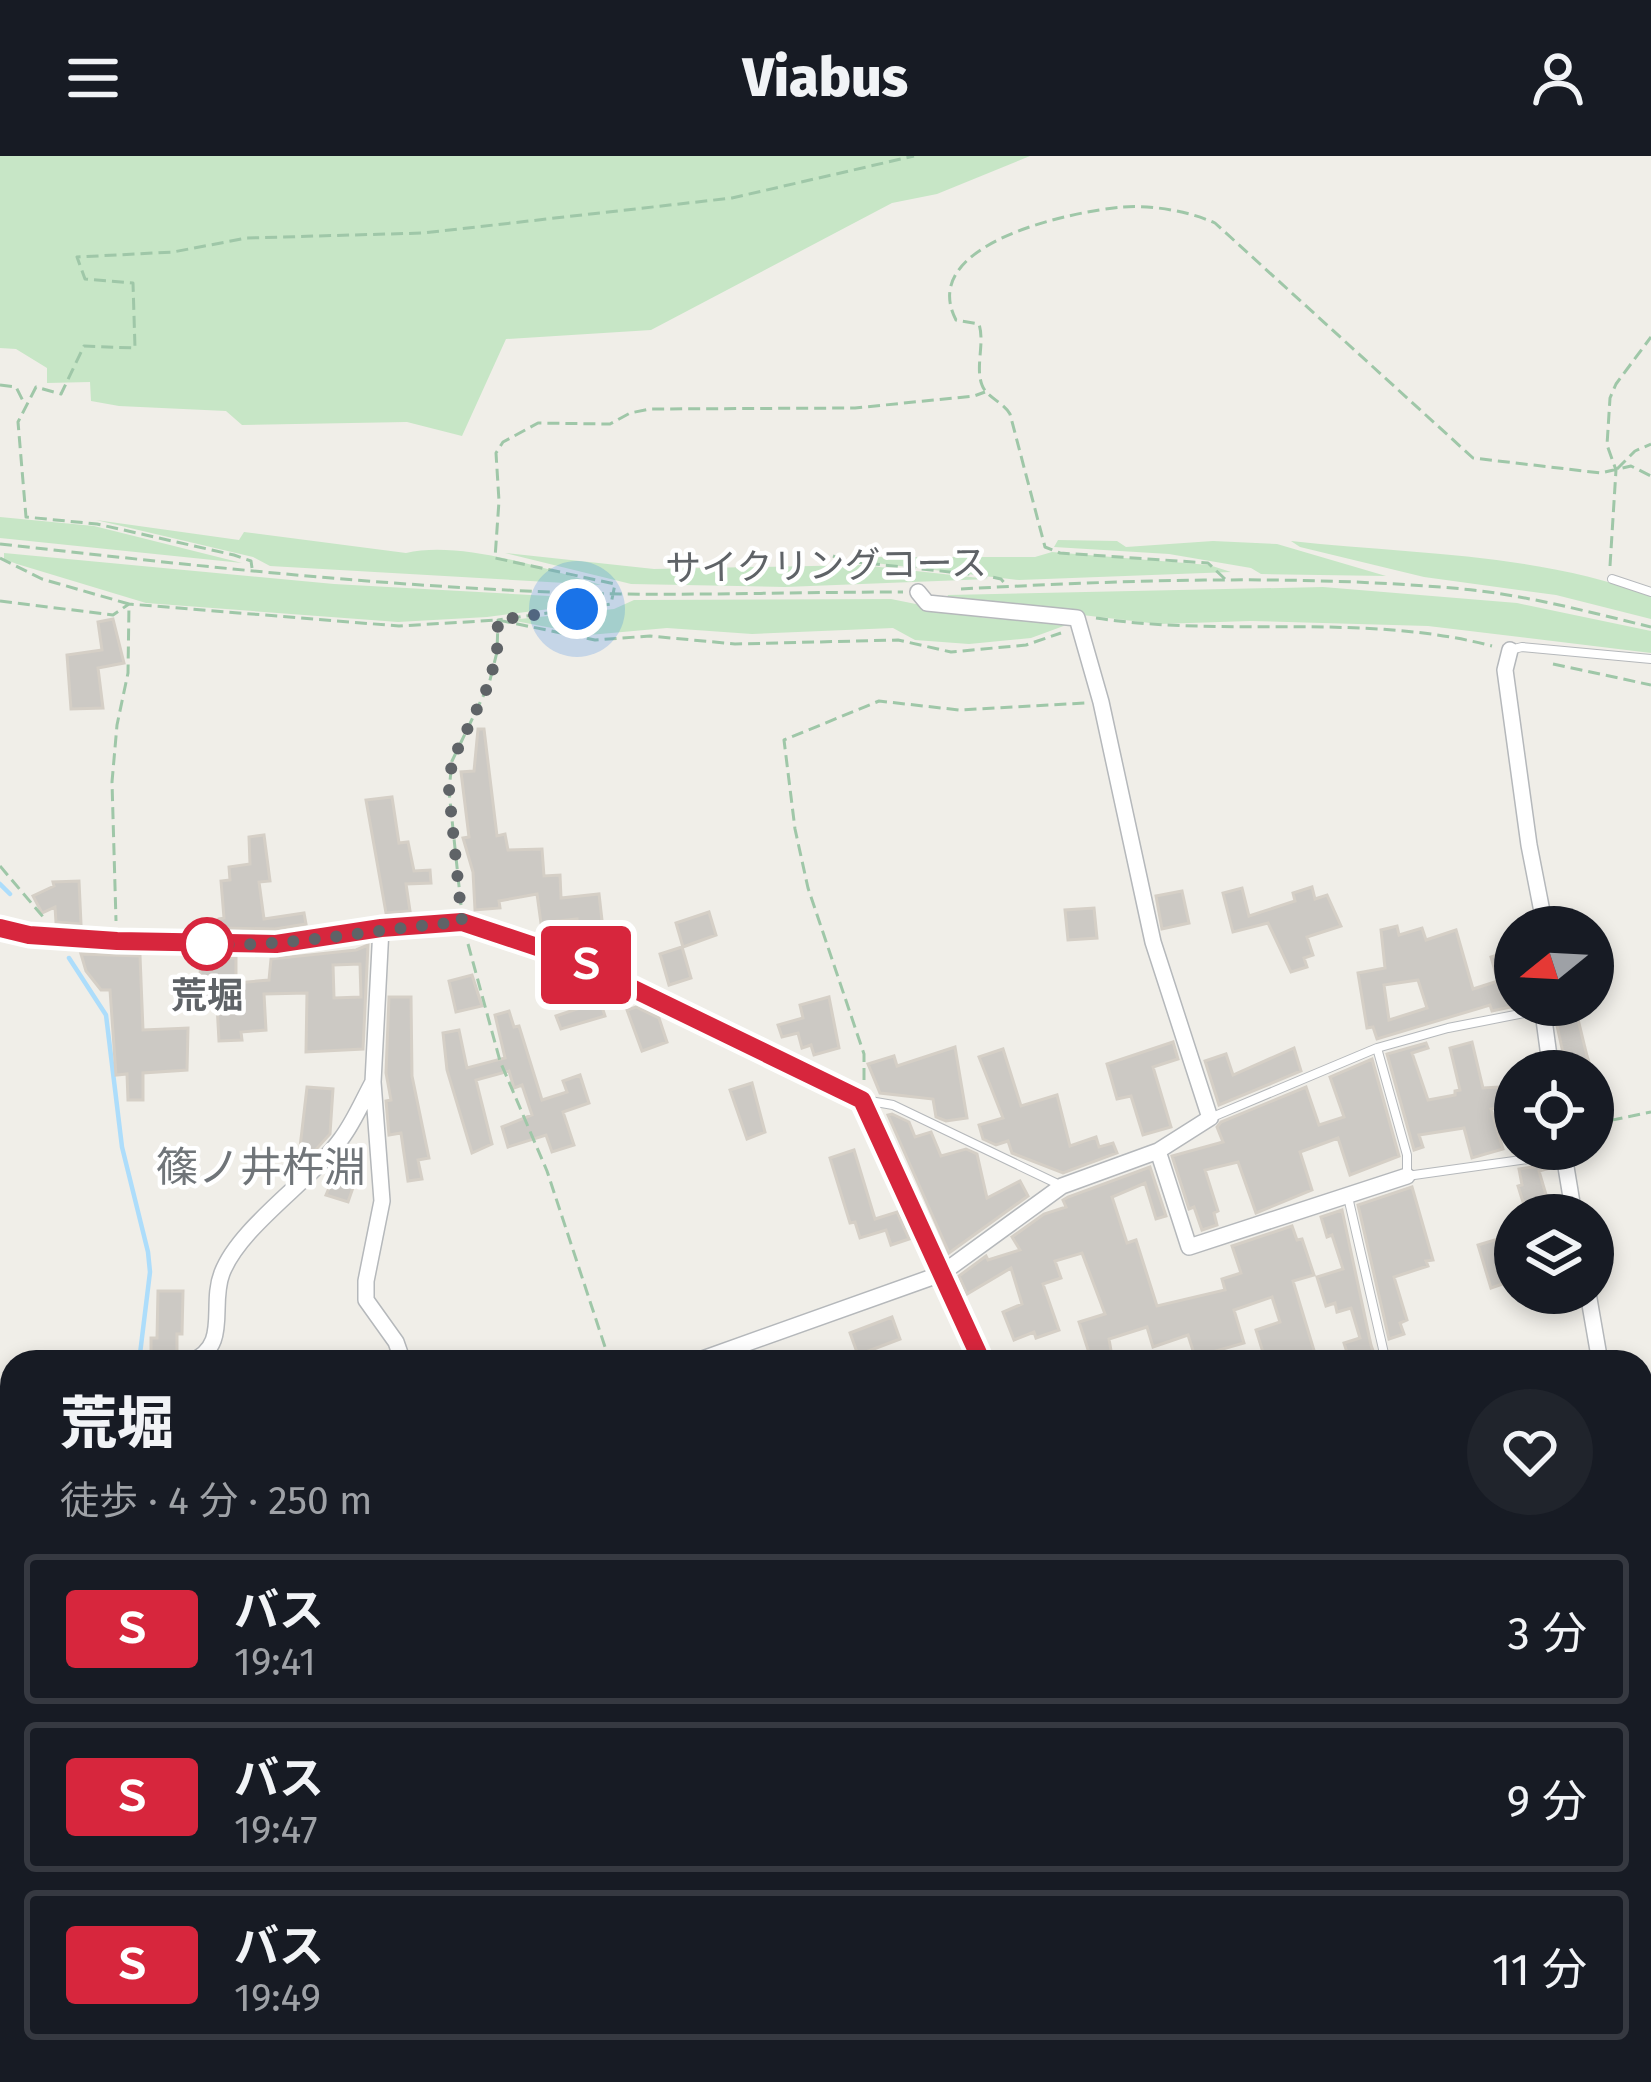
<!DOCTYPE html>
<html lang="ja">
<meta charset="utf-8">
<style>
body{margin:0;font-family:"Fira Sans","Noto Sans JP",sans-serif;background:#20242c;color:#f1f3f6;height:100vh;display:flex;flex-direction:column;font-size:45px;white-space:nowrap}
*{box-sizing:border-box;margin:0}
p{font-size:39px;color:#9ea1a6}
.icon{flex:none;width:66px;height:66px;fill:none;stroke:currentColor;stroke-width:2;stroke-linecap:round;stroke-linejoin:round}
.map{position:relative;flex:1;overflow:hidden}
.drawer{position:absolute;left:0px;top:1194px;width:1653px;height:732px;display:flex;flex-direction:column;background:#171b24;border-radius:36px 36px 0 0;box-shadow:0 6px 18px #0003}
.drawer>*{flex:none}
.badge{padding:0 24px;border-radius:9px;font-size:42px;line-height:78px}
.needle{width:78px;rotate:252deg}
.buttons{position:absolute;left:1494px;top:750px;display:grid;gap:24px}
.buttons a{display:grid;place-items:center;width:120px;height:120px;border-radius:50%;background:#171b24;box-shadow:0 6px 18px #0003;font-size:60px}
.you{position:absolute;width:60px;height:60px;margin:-30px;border:9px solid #fff;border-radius:50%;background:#1a73e8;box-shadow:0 0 0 18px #1a73e833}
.map>.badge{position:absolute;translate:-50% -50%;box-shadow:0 0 0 6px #fff}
.round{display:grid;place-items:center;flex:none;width:126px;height:126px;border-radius:63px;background:#20242c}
.head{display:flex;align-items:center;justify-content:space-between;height:204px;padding:0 60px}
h1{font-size:57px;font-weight:800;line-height:90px}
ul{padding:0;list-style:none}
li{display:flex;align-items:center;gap:36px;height:150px;margin:0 24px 18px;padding:0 36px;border:6px solid #363941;border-radius:12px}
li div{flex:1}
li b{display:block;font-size:45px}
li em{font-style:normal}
li .badge{min-width:132px;font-weight:700;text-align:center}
header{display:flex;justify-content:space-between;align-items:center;height:156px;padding:0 60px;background:#171b24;font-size:54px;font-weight:800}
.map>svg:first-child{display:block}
.green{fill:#c7e6c6}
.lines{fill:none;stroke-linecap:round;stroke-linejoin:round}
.stream{stroke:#adddfb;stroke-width:4.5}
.building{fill:#ccc9c4;stroke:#d5cfc6;stroke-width:3;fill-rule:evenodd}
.lane-casing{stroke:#b5b8bb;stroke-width:10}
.street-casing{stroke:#b5b8bb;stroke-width:18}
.secondary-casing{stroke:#b4b7bb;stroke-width:24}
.path{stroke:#9fc7a8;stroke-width:3;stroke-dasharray:12 6;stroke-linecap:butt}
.lane{stroke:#fff;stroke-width:8}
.street{stroke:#fff;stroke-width:15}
.secondary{stroke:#fff;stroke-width:21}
.line-casing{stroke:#fff;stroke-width:27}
.line{stroke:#d7263d;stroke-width:18}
.walk{stroke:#5f6367;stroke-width:12;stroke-dasharray:0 21.6}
.stop-dot{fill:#fff;stroke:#d7263d;stroke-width:6}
.labels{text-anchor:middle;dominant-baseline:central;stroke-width:9;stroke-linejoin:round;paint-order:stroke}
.street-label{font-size:36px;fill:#5f6367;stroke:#fff}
.stop-label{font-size:36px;font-weight:bold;fill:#5f6367;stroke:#fff}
.quarter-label{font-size:42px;fill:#707579;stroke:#fff}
</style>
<header><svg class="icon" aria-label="menu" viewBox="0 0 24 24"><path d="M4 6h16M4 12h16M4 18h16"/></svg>Viabus<svg class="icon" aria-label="person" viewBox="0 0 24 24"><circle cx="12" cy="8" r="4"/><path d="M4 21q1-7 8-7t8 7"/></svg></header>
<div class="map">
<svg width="1651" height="1926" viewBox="0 0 1651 1926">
<rect width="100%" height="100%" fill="#f0eee8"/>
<path class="green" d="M0,0H1030L937,38L892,47L651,174L506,183L462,280L407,266L242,269L226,255L119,250L91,245L90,226L47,227V212L16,193L0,192Z
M0,361L94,370L242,407L0,382Z
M96,364L239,384L244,376L406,397C460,384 548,413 601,429L270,410L253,401Z
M1058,384L1117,385L1126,391L1213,385L1277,388L1386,420L1261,418L1251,412L1169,398L1054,391Z
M1291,385C1410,398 1538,397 1651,440V463L1556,439L1424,421L1300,391Z
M1052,396L1209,409L1231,416L1019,424L858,405L866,401H1035Z
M4,397L334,428L604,443L605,446L487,461L398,466L146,447L17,408L4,403Z
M505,397L654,413L861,409L989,423L785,431L631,428Z
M1323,431L1517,447L1651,475V497L1428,470L1250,465L1159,468L946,443L948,439Z
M891,443L985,462L1069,468L1031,482L969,488L915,484L893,472L752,478L667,472L589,479L510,464L614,453L634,444Z"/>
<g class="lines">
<path class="stream" d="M0,728L10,738
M69,802L106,859L122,991L148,1096L150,1116L139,1206"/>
</g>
<path class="building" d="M113,463L124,507L98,512L103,552L71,553L67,499L102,494L98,466Z
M478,573H484L497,680L505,678L508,694L542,693L544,720L560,719L561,742L599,738L603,773L578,776L577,763L541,767L537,738L499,745L500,752L475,754L473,716L463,682L469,681L461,616L474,615Z
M392,641L399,687L408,686L414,715L430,714L431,727L406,728L410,755L386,757L366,644Z
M264,679L270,725L259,726L264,763L304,757L306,768L275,773L220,772L219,763L224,762L221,725L230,724L229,711L250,708L249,681Z
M79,725L81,768L56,766L55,751L42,757L33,740L54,730L53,726Z
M1312,731L1315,743L1327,739L1341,770L1307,781L1313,799L1304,802L1307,811L1291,816L1268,767L1233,776L1223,737L1242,732L1249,760L1295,745L1293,737Z
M1182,735L1189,767L1162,773L1156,740Z
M1094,752L1097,782L1068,784L1065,754Z
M709,756L716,779L683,791L676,767Z
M1397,770L1399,779L1422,772L1426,784L1456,774L1473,833L1498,825L1491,801L1510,795L1515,810V850L1492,855L1490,849L1377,883L1373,871L1367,872L1358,817L1385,812L1381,774ZM1418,824L1427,852L1389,864L1384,829Z
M368,789L363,893L306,896L307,837L264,838L266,874L241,876L242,884L219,885L217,849H204V837H199L201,802H236V827L269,824L271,803L356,794ZM360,808L361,841L334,842L333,809Z
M682,791L691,822L669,829L660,798Z
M81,798L140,800L143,874L188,872L187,914L143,917V944H128L127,918L116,919L110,834H101L86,815Z
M472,819L482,850L456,856L449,825Z
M583,825L596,832L605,860L561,873L556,860L577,853L570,829Z
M389,841H411L412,920L429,1002L418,1004L422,1023L408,1025L401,977L389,979L386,945L391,944L386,917Z
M829,841L839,892L814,899L811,889L802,892L798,877L782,881L778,869L803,862L800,849Z
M636,851L659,862L667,886L642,895L627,854Z
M509,855L514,871L519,870L542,944L567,936L563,925L580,919L589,947L563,956L574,989L552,996L546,979L508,991L502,971L532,959L522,929L514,932L509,915L476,924L492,988L472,997L447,914L443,877L459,874L467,912L505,902L495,859Z
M1577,859L1587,900L1592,915H1567L1556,865Z
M1173,886L1178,903L1153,911L1171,971L1143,979L1131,940L1117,943L1107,908Z
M1472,886L1483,932L1515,930V946L1491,953L1503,993L1472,1002L1464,972L1419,979L1423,991L1414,994L1387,898L1426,887L1428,892L1412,897L1428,944L1455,939V935L1460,934L1450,892Z
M955,891L967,962L946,965L936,961L933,943L880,937L868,908L894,900L897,910Z
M1294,892L1301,915L1219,949L1205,905L1226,898L1233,919Z
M1003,893L1021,950L1057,939L1070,990L1096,981L1099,991L1113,987L1117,997L1063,1017L1012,997L1008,985L996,989L983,983L979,969L1003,962L979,901Z
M1372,903L1399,1000L1350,1019L1338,982L1300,996L1312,1034L1256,1057L1238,1006L1205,1014L1218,1055L1214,1057L1217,1069L1202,1074L1194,1051L1189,1053L1172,1000L1223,986L1217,971L1221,966L1306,931L1319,969L1344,961L1330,921Z
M752,927L765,976L747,983L730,934Z
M307,931L333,933L330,978L309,1001L299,1000Z
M892,958L909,966L915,981L931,976L941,1000L966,993L977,998L987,1042L1020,1025L1028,1040L949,1097L888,959Z
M854,994L875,1063L897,1056L909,1083L891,1089L886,1074L860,1082L855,1066L850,1067L830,1002Z
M343,999L362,1006L348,1046L326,1039Z
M1553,1008L1554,1011L1539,1015L1552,1059H1527L1518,1030L1522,1029L1519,1013Z
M1150,1011L1166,1060L1156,1063L1145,1027L1112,1041L1127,1087L1136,1084L1157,1150L1225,1134L1222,1123L1241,1117L1232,1090L1292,1070L1297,1084L1302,1083L1314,1119L1293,1125L1316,1201L1300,1206H1266L1256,1174L1280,1166L1272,1141L1234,1154L1244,1187L1195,1201L1188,1179L1153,1191L1147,1171L1109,1183L1113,1206H1092L1079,1166L1105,1158L1082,1097L1055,1105L1061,1122L1043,1128L1059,1174L1036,1182L1034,1176L1014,1184L1003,1156L1022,1148L1011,1112L967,1138L959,1120L986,1100L988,1104L1020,1094L1012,1081L1044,1058L1066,1051L1063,1044L1068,1041Z
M1412,1031L1433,1104L1426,1105L1428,1110L1394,1121L1407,1164L1400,1167L1404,1178L1389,1183L1358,1049Z
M1342,1054L1371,1189L1377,1206H1350L1344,1187L1360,1182L1351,1152L1337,1156L1335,1147L1326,1150L1317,1121L1343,1113L1332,1079L1327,1081L1321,1061Z
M1501,1082L1514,1124L1491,1132L1478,1089Z
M158,1135H183L182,1178H177V1201H151V1182H157Z
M892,1161L900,1183L858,1199L850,1177Z"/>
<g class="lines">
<g class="lane-casing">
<path id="lane" d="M1612,423L1651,436
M1510,494L1522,491L1651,503
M1377,892L1407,999V1020L1564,998
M870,945L893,949L1062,1030
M1210,962L1377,892L1448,872L1540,854
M1348,1041L1386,1206"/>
</g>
<g class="street-casing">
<path id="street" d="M1510,494L1505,514L1529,689L1545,771
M381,772L373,926L382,1045L366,1125V1144L396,1186L403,1206
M1542,849L1551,915
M1563,993L1574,1059
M1158,995L1189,1091L1407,1020
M1588,1137L1600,1206
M190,1206C231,1190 209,1150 222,1117C240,1070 311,1025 341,983C354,966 363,944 373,926
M694,1206L941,1118L1062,1030L1158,995L1210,962L1153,786L1101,546L1077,462L927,447L918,436
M1641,1252L1651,1250
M1641,1560L1651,1557
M0,1584L12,1564
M0,1617L12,1614
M0,1693L12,1746
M1641,1897L1651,1856
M49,1914L52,1926
M314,1914L317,1926
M595,1926L637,1914
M721,1926L725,1914
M1632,1926L1637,1914"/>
</g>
<g class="secondary-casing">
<path id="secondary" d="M0,772L29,779L117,785L276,788L381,772L462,766L570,802L862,944L982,1206
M1453,1914L1458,1926"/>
</g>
<path class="path" d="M0,229L16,231L24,247
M1617,313L1635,295L1651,288
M0,388C205,411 413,434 620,438C714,439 809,436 903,436
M833,400L846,405L988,420L1001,423L1006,429
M0,402L42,423L129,448L128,517L117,569L112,626L116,765
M1610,410L1616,314L1607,289L1610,242L1616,228L1651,181
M252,412L251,405L234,399L97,368L26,361L18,266L36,231L61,238L84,190L135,192L133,127L85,123L77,101L173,96L247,82L423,77L732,42L914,0
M1225,423L1208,407L1060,397L1045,391L1010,258C1003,246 986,241 982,229C975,211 985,187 979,168L956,164C916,87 1074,55 1123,51C1153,49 1188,55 1215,67L1473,302L1601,317L1631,310L1651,320
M961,433C1127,424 1297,418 1463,433C1526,439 1589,456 1651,471
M0,445L113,459L129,448L399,470L498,464L595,484L650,480L735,488L898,484L951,496L1026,489L1061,477
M1096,462C1227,482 1363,456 1492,490
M1553,508L1651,529
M0,710L44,762
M461,749L449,635L452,605L489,528L497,496L498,464L611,448L615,428L495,402L499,345L496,297L503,286L538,267L610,268L630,257L650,253L855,252L974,240L985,236
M468,788L500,905L547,1015L610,1206
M864,924V898L808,732L795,673L784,584L879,545L959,554L1086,547
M1593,968L1651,956
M0,1355L12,1358
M1641,1503L1651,1534"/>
<use href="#lane" class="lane"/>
<use href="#street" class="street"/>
<use href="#secondary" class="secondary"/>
</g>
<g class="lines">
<g class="line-casing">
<path id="line" d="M0,772L29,779L117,785L276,788L381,772L462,766L570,802L862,944L982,1206"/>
</g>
<use href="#line" class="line"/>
<path class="walk" d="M207,788C292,792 377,772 462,766L449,635L452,605L489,528L497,496L498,464L577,453"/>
</g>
<circle class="stop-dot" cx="207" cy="788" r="24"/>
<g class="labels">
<g class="street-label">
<text transform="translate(826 410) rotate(-1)">サイクリングコース</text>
</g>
<g class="stop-label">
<text x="207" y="840">荒堀</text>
</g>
<g class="quarter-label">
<text x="261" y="1012">篠ノ井杵淵</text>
</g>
</g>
</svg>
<div class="buttons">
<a><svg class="needle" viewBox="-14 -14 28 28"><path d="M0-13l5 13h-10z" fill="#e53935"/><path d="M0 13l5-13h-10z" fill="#9ea1a6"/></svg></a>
<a><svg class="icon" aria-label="locate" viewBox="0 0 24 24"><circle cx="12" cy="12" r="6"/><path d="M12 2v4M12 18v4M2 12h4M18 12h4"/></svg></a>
<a><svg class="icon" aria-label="layers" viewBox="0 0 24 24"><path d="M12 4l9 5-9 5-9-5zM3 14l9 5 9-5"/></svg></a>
</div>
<div class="you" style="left:577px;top:453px"></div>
<b class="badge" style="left:586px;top:809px;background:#d7263d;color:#fff">Ｓ</b>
<section class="drawer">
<div class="head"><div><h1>荒堀</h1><p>徒歩 · 4 分 · 250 m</p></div><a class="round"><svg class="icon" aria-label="heart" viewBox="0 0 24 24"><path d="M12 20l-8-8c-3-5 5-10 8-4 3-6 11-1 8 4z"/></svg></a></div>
<ul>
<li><span class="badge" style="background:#d7263d;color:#fff">Ｓ</span><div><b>バス</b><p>19:41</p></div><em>3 分</em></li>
<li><span class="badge" style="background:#d7263d;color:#fff">Ｓ</span><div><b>バス</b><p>19:47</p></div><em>9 分</em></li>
<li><span class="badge" style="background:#d7263d;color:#fff">Ｓ</span><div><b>バス</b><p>19:49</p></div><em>11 分</em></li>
</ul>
</section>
</div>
